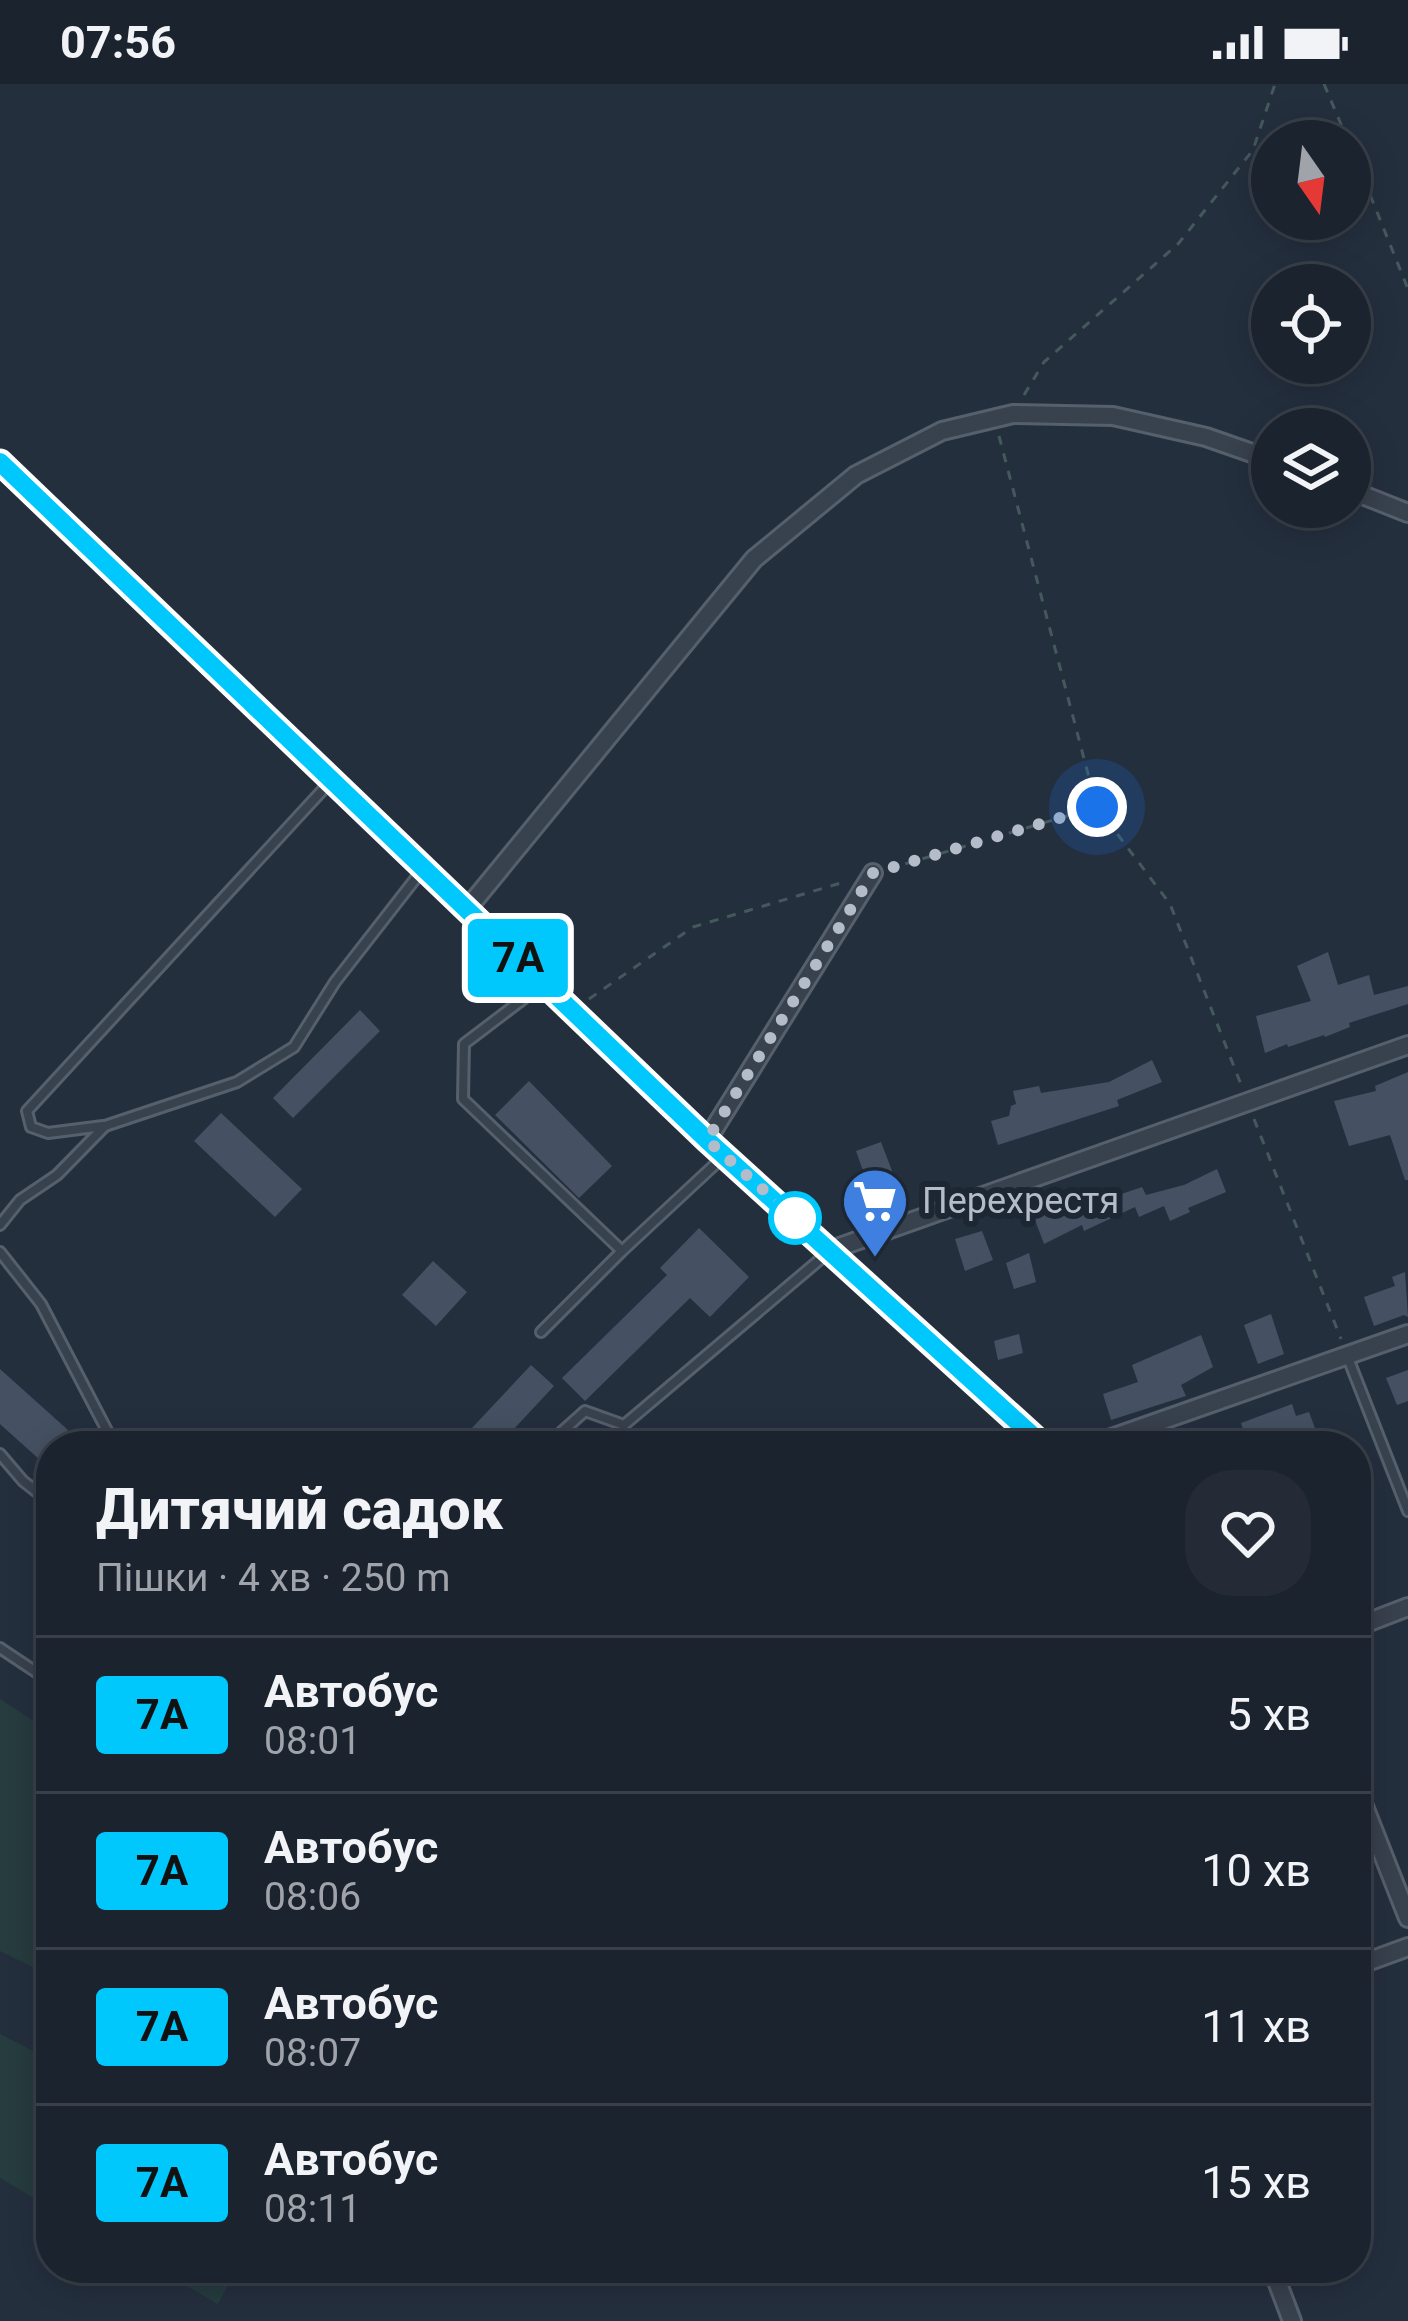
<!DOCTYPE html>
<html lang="uk">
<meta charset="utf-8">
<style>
body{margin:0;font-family:Roboto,sans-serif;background:#242b36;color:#f1f3f6;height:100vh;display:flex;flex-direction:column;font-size:45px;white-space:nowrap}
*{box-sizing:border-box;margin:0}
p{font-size:39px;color:#a0a4aa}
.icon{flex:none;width:66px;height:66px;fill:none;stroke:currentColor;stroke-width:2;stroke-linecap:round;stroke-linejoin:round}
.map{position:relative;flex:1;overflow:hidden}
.panel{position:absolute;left:36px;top:1347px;width:1335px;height:852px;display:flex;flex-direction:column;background:#1b232e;border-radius:48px;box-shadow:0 6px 30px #0003,0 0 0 3px #39404a}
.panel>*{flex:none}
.badge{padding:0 24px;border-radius:9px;font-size:42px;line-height:78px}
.needle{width:78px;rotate:166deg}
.controls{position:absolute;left:1251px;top:36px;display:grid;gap:24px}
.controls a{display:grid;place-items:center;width:120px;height:120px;border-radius:50%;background:#1b232e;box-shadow:0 6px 30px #0003,0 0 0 3px #39404a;font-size:60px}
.you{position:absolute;width:60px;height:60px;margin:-30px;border:9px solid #fff;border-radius:50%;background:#1a73e8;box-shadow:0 0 0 18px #1a73e833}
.map>.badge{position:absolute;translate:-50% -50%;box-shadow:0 0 0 6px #fff}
.round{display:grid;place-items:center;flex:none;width:126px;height:126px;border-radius:48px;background:#242b36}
.summary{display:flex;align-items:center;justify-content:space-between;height:204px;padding:0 60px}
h1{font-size:57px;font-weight:800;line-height:90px}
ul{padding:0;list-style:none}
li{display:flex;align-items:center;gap:36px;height:156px;padding:0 60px;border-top:3px solid #39404a}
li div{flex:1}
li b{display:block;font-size:45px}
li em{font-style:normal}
li .badge{min-width:132px;font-weight:700;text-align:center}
.status{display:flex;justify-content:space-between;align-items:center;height:84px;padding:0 60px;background:#1b232e;direction:ltr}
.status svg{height:33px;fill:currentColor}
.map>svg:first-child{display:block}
.green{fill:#263c3f}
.building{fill:#455162}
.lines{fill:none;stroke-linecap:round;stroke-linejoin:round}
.service-casing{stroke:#565f6c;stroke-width:14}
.minor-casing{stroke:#565f6c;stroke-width:22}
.path{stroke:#44595c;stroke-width:3;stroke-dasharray:9 9;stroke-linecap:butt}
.service{stroke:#38414e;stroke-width:8}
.minor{stroke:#38414e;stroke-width:16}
.line-casing{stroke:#fff;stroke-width:27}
.line{stroke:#00c7fc;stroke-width:18}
.walk{stroke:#b4bcc9;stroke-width:12;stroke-dasharray:0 21.6}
.stop-dot{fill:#fff;stroke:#00c7fc;stroke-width:6}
.labels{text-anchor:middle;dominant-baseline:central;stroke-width:12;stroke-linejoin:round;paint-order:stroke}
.poi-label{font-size:36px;fill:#b4bcc9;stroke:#1d2633;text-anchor:start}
</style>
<div class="status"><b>07:56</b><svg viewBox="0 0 49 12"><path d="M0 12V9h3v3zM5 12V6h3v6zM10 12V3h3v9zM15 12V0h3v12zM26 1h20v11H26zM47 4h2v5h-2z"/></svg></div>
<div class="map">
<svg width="1408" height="2237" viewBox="0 0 1408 2237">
<rect width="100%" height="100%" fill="#242f3e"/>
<path class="green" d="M0,1615L51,1648V1892L0,1867Z
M0,1950L51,1976V2124L0,2094Z
M155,2184H237L218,2220Z"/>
<path class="building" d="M1328,868L1338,901L1369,891L1374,911L1408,902V920L1349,939L1350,943L1325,953L1324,951L1288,963L1287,960L1265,969L1256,932L1311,917L1297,882Z
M360,926L380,947L293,1034L273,1014Z
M1152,976L1162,998L1117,1016L1119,1022L998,1061L991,1037L1009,1032L1011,1022L1016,1020L1013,1007L1039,1002L1041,1009L1109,998Z
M1408,988V1096H1405L1390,1051L1349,1062L1334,1017L1376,1007L1375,1002Z
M529,997L612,1082L579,1114L495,1031Z
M221,1029L302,1105L275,1133L194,1057Z
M881,1058L894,1092L868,1101L856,1067Z
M1217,1085L1226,1108L1188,1124L1190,1128L1170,1137L1164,1122L1139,1133L1135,1123L1084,1147L1082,1141L1044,1160L1032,1128L1060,1118L1061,1122L1100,1106L1104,1116L1142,1103L1146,1111L1184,1101Z
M699,1144L749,1193L710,1233L690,1214L585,1317L562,1294L667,1191L660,1184Z
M982,1147L993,1176L965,1187L955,1155Z
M1029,1169L1036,1198L1014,1205L1006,1179Z
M433,1177L467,1208L436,1242L402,1211Z
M1405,1188L1408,1233L1404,1231L1374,1242L1364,1213L1395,1202L1392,1193Z
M1271,1230L1284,1270L1258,1280L1244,1241Z
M1019,1250L1023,1269L998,1276L994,1257Z
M1201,1251L1213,1283L1181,1301L1186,1312L1111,1336L1103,1310L1138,1298L1132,1281Z
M531,1281L554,1302L498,1362H455Z
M0,1285L68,1346L40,1376L0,1340Z
M1408,1286V1317L1397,1321L1386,1294Z
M1292,1320L1296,1332L1309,1328L1316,1347L1288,1356L1286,1349L1248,1362L1241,1339Z
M1358,1464L1374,1510L1356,1516V1465Z"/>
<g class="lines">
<g class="service-casing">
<path id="service" d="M543,900L464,960L463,1015L622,1167L723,1073
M103,1042L48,1049L31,1043L27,1027L330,698
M0,1141L20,1116L57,1091L105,1042L237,998L294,963L335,898L423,785
M0,1168L41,1220L115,1362
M541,1248L622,1167
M1348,1274L1408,1427
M546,1362L585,1327L624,1341L830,1167
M0,1370L23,1397L51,1419
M0,1564L51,1598"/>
</g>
<g class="minor-casing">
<path id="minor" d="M0,378L707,1056L1044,1362
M1350,406L1408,429
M467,825L754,475L856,391L942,347L1013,330L1113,332L1206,353L1272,376
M707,1056L873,789
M831,1166L1408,961
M1089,1362L1408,1250
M1356,1543L1408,1523
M1356,1702L1408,1834
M1356,1882L1408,1863
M1272,2184L1292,2237"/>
</g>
<path class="path" d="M1324,0L1348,57
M1350,61L1408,205
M1024,311L1044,278L1178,160L1253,66L1275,0
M999,352L1096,720
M888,785L1097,723L1170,820L1242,1003
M589,915L693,843L844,798
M1254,1035L1341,1255"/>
<use href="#service" class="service"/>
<use href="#minor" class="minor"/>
</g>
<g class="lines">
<g class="line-casing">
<path id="line" d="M0,378L707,1056L1044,1362"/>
</g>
<use href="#line" class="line"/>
<path class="walk" d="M795,1134L707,1056L873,789L1097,723"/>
</g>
<defs>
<g id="supermarket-pin" transform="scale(3.45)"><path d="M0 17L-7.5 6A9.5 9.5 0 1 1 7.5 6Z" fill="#3f7fe0" stroke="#1d2633"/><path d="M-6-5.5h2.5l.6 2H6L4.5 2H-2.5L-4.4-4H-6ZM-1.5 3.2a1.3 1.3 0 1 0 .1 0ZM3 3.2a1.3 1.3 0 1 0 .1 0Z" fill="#fff"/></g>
</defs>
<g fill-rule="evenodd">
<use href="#supermarket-pin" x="875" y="1117"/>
</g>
<circle class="stop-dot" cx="795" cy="1134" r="24"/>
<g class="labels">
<g class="poi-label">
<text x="922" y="1117">Перехрестя</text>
</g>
</g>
</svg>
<div class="controls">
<a><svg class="needle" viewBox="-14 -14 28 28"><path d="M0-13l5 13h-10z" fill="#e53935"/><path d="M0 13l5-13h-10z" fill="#a0a4aa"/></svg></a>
<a><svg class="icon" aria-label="locate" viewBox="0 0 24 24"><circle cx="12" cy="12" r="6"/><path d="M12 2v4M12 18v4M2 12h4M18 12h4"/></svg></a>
<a><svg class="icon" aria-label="layers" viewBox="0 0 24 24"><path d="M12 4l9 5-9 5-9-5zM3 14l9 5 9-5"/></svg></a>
</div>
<div class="you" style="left:1097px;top:723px"></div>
<b class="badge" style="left:518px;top:874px;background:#00c7fc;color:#111">7А</b>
<section class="panel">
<div class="summary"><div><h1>Дитячий садок</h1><p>Пішки · 4 хв · 250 m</p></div><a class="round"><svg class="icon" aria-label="heart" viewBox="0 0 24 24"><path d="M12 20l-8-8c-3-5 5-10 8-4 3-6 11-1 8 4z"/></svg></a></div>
<ul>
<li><span class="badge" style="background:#00c7fc;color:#111">7А</span><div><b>Автобус</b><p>08:01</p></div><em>5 хв</em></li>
<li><span class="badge" style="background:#00c7fc;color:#111">7А</span><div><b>Автобус</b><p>08:06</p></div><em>10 хв</em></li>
<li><span class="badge" style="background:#00c7fc;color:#111">7А</span><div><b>Автобус</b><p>08:07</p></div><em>11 хв</em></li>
<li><span class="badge" style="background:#00c7fc;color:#111">7А</span><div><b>Автобус</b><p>08:11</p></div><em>15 хв</em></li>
</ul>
</section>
</div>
